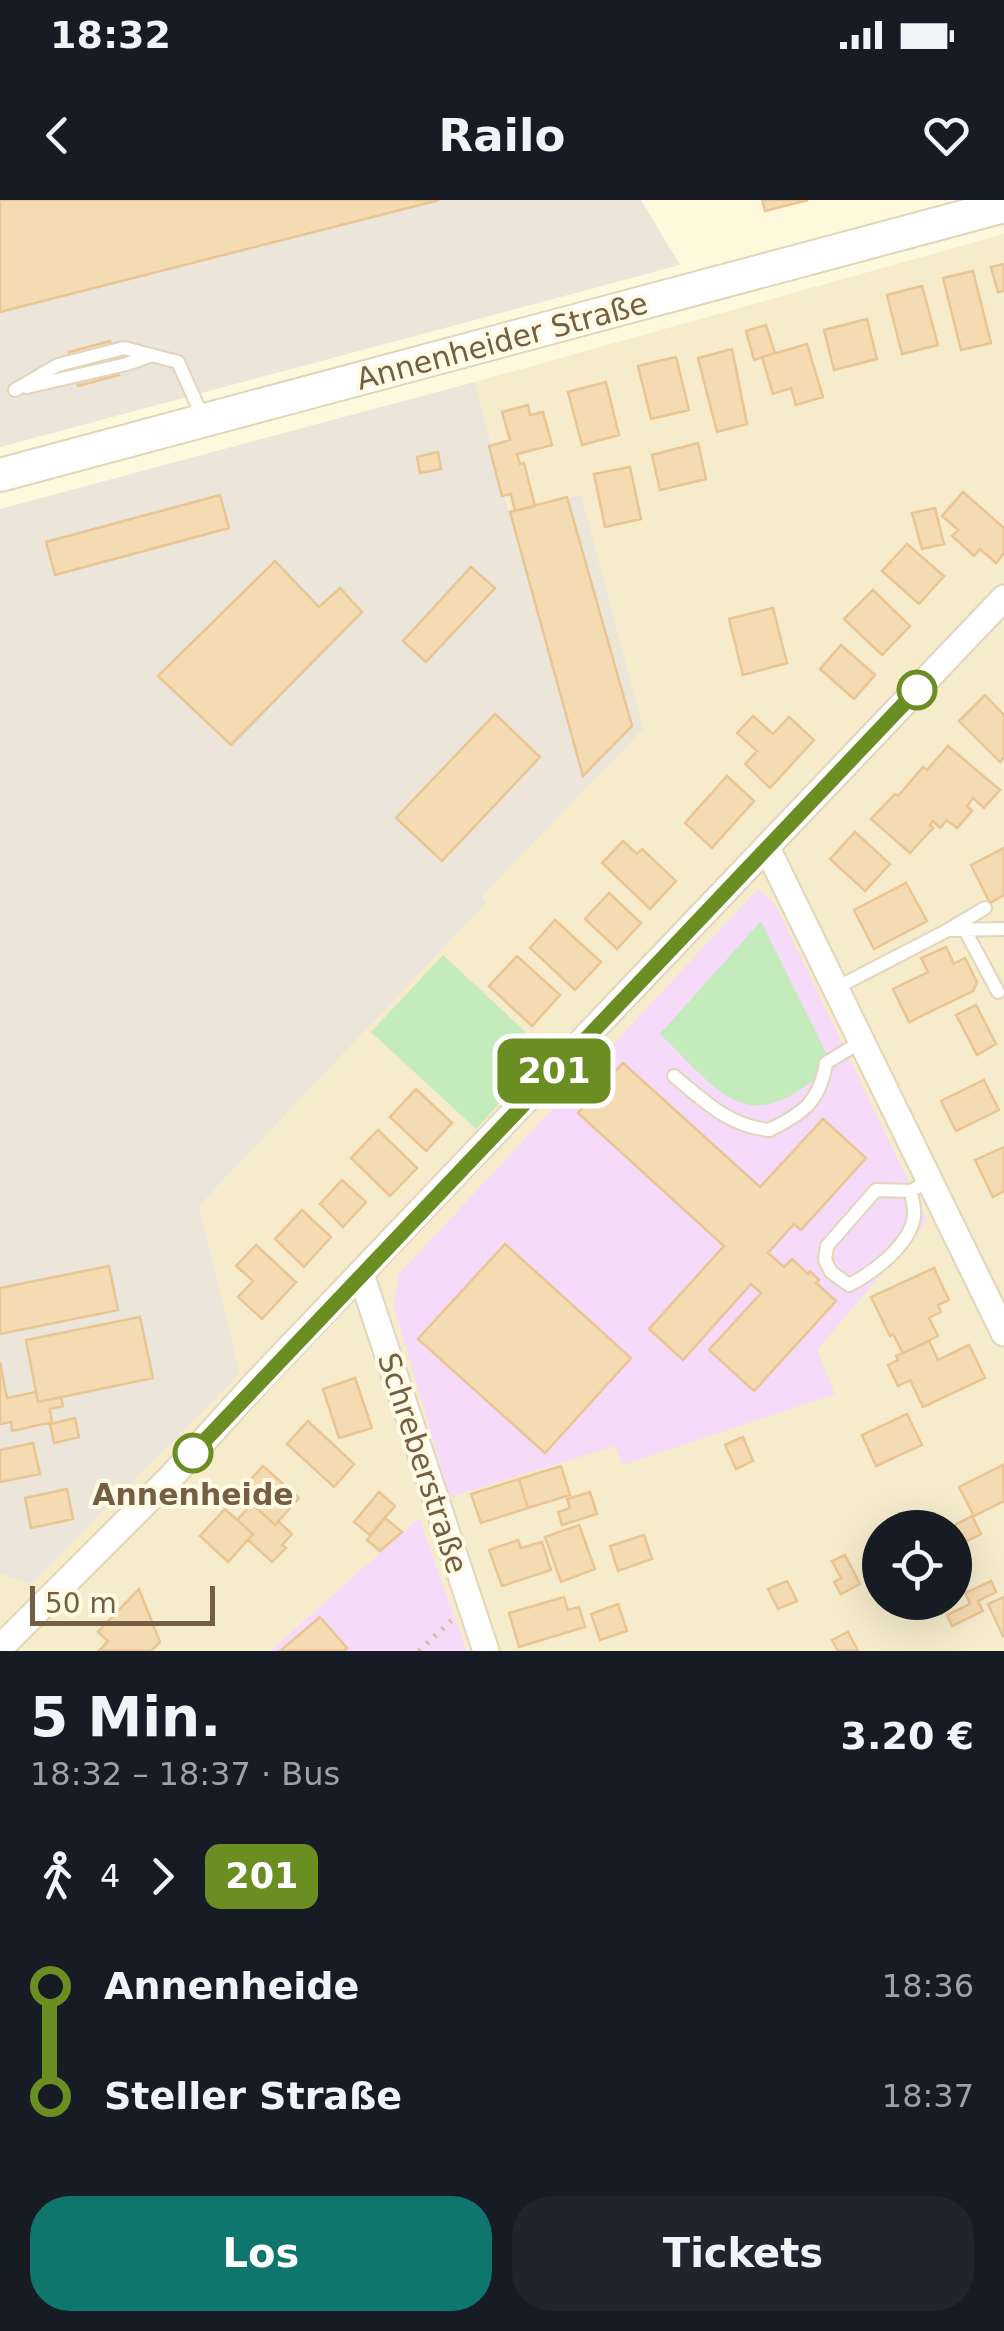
<!DOCTYPE html>
<html lang="de">
<meta charset="utf-8">
<style>
body{margin:0;font-family:"DejaVu Sans",sans-serif;background:#20242c;color:#f1f3f6;height:100vh;display:flex;flex-direction:column;font-size:38px;white-space:nowrap}
*{box-sizing:border-box;margin:0}
p{font-size:32px;color:#9ea1a6}
.icon{flex:none;width:55px;height:55px;fill:none;stroke:currentColor;stroke-width:2;stroke-linecap:round;stroke-linejoin:round}
.map{position:relative;height:1451px;overflow:hidden}
.details{display:flex;flex-direction:column;background:#171b24;flex:1}
.details>*{flex:none}
.badge{padding:0 20px;border-radius:15px;font-size:35px;line-height:65px}
.fabs{position:absolute;left:862px;top:1310px;display:grid;gap:20px}
.fabs a{display:grid;place-items:center;width:110px;height:110px;border-radius:50%;background:#171b24;box-shadow:0 10px 40px #0002;font-size:50px}
.scale{position:absolute;left:30px;bottom:25px;width:185px;box-sizing:border-box;padding-left:10px;border:5px solid #745f44;border-top:0;font-size:28px;line-height:35px;white-space:nowrap;color:#745f44;-webkit-text-stroke:8px #fffae4;paint-order:stroke}
.map>.badge{position:absolute;translate:-50% -50%;box-shadow:0 0 0 5px #fff}
.legs{display:flex;align-items:center;gap:15px;height:110px;padding:0 30px;font-size:32px}
.legs p{margin-inline-start:auto}
.head{display:flex;align-items:center;justify-content:space-between;height:170px;padding:0 30px}
h1{font-size:55px;font-weight:700;line-height:75px}
.primary-button{display:flex;gap:20px;margin-top:auto;padding:20px 30px}
.primary-button a{flex:1;height:115px;border-radius:40px;background:#0f766e;color:#fff;font-size:40px;font-weight:700;line-height:115px;text-align:center}
.primary-button a+a{background:#20242c;color:#f1f3f6}
ul{padding:0 30px;list-style:none}
li{display:flex;align-items:center;gap:35px;height:110px;font-size:38px}
li i{display:grid;place-items:center;width:15px;height:100%;margin:0 12px;background:currentColor}
li i::after{content:'';width:25px;height:25px;margin:-12px;border:8px solid;border-radius:50%;background:#171b24}
li p{margin-inline-start:auto}
li:first-child i{background:linear-gradient(#0000 50%,currentColor 0)}
li:last-child i{background:linear-gradient(currentColor 50%,#0000 0)}
.status{display:flex;justify-content:space-between;align-items:center;height:70px;padding:0 50px;background:#171b24;direction:ltr}
.status svg{height:28px;fill:currentColor}
header{display:flex;justify-content:space-between;align-items:center;height:130px;padding:0 30px;background:#171b24;font-size:45px;font-weight:700}
.map>svg:first-child{display:block}
.residential{fill:#f6ebcb;fill-rule:evenodd}
.industrial{fill:#ebe5da}
.education{fill:#f5daf9}
.green{fill:#c4ebbb}
.building{fill:#f5dbb2;stroke:#e8c592;stroke-width:2.5}
.lines{fill:none;stroke-linecap:round;stroke-linejoin:round}
.service-casing{stroke:#e2d5b9;stroke-width:16}
.minor-casing{stroke:#e2d5b9;stroke-width:29}
.tertiary-casing{stroke:#e2d5b9;stroke-width:36}
.path{stroke:#d9be96;stroke-width:5;stroke-dasharray:2.5 8;stroke-linecap:butt}
.service{stroke:#fff;stroke-width:12}
.minor{stroke:#fff;stroke-width:25}
.tertiary{stroke:#fff;stroke-width:32}
.line-1-casing{stroke:#fff;stroke-width:22}
.line-1{stroke:#6b8e23;stroke-width:15}
.stop-1-dot{fill:#fff;stroke:#6b8e23;stroke-width:5}
.labels{text-anchor:middle;dominant-baseline:central;stroke-width:8;stroke-linejoin:round;paint-order:stroke}
.street-label{font-size:30px;fill:#745f44;stroke:#fffae4}
.stop-label{font-size:30px;font-weight:bold;fill:#745f44;stroke:#fffae4}
</style>
<div class="status"><b>18:32</b><svg viewBox="0 0 49 12"><path d="M0 12V9h3v3zM5 12V6h3v6zM10 12V3h3v9zM15 12V0h3v12zM26 1h20v11H26zM47 4h2v5h-2z"/></svg></div>
<header><svg class="icon" aria-label="back" viewBox="0 0 24 24"><path d="M15 5l-7 7 7 7"/></svg>Railo<svg class="icon" aria-label="heart" viewBox="0 0 24 24"><path d="M12 20l-8-8c-3-5 5-10 8-4 3-6 11-1 8 4z"/></svg></header>
<div class="map">
<svg width="1004" height="1451" viewBox="0 0 1004 1451">
<rect width="100%" height="100%" fill="#fef8dd"/>
<path class="residential" d="M1004,34V1451H467L419,1318L270,1451H0V1373L31,1383L240,1174L199,1006L487,702L482,696L581,295L510,311L475,182ZM880,1328H955V1402H880Z"/>
<path class="industrial" d="M0,0H641L680,65L0,247Z
M475,182L509,311L581,295L643,529L482,696L487,702L199,1006L240,1174L31,1384L0,1373V309Z"/>
<path class="education" d="M758,689L775,704L927,1020L817,1150L835,1194L623,1265L615,1246L450,1297L394,1107L398,1075Z
M419,1318L467,1451H270Z"/>
<path class="green" d="M761,721L832,865C748,940 726,899 660,834Z
M443,755L547,852L476,929L371,832Z"/>
<path class="building" d="M0,0H439L0,112Z
M762,0H808L765,11Z
M1004,64V91L998,92L991,67Z
M973,71L991,143L961,150L943,78Z
M922,86L938,145L902,154L887,95Z
M867,119L877,159L834,170L824,130Z
M766,125L775,153L754,160L746,131Z
M110,141L119,175L78,186L69,152Z
M807,144L823,197L796,205L791,188L773,194L762,157Z
M732,149L747,224L717,232L698,158Z
M676,157L689,210L651,219L638,166Z
M606,182L619,235L582,245L568,192Z
M528,205L530,215L543,212L552,245L517,254L520,264L524,263L535,306L515,311L511,294L502,296L489,246L510,240L502,212Z
M698,243L706,279L660,290L652,255Z
M438,252L441,269L420,273L417,257Z
M630,267L641,319L605,327L594,274Z
M963,292L1004,328V353L996,363L980,349L974,356L952,336L958,330L942,316Z
M220,295L229,328L55,375L46,342Z
M567,297L632,526L583,576L510,312Z
M935,308L944,344L922,349L912,313Z
M907,344L944,376L919,404L882,371Z
M275,361L319,407L340,388L362,412L231,545L158,476Z
M471,367L495,388L426,462L403,441Z
M873,390L910,426L882,455L844,419Z
M773,408L787,463L743,475L729,419Z
M841,445L875,475L854,499L820,469Z
M985,495L1004,515V557L1000,562L959,521Z
M495,514L540,557L442,661L396,618Z
M753,516L773,534L789,517L814,540L770,588L745,564L757,551L737,533Z
M948,546L1000,590L984,608L973,598L967,606L972,611L957,628L947,620L940,628L933,621L930,625L933,628L910,653L871,619L895,594L898,596L923,567L927,570Z
M727,576L754,601L712,648L685,623Z
M855,632L890,664L865,691L830,659Z
M623,641L637,654L642,649L676,681L650,709L602,663Z
M1004,648V695L990,703L971,665Z
M906,683L927,721L874,749L854,710Z
M609,693L641,723L617,749L585,719Z
M555,720L601,762L575,790L530,748Z
M946,747L954,764L965,758L977,782L973,791L909,822L893,789L928,772L921,758Z
M517,756L560,795L532,826L489,786Z
M976,805L996,844L977,855L956,815Z
M623,863L760,987L823,919L866,958L801,1030L794,1024L768,1053L784,1067L792,1059L808,1074L810,1071L819,1080L816,1083L836,1101L754,1191L709,1150L761,1093L751,1084L683,1160L649,1129L724,1046L578,913Z
M984,880L999,910L956,931L941,901Z
M416,889L452,923L426,951L390,917Z
M378,930L417,968L390,996L351,958Z
M1004,947V991L993,997L975,960Z
M342,980L366,1002L343,1027L320,1004Z
M302,1010L331,1037L304,1067L275,1039Z
M505,1044L631,1158L545,1253L418,1139Z
M256,1045L296,1082L262,1119L238,1097L253,1081L236,1066Z
M109,1066L118,1110L0,1134V1088Z
M934,1068L949,1100L938,1105L941,1112L929,1118L938,1136L903,1153L893,1134L890,1136L871,1097Z
M140,1117L153,1178L38,1202L26,1140Z
M929,1141L938,1160L969,1145L985,1178L923,1207L910,1180L898,1186L888,1165L898,1160L896,1156Z
M0,1162L7,1198L36,1192L38,1202L61,1197L63,1206L50,1209L52,1222L12,1231L11,1222L0,1224Z
M355,1178L372,1228L339,1238L323,1189Z
M907,1214L922,1245L876,1266L862,1235Z
M75,1218L79,1237L54,1243L50,1224Z
M308,1221L354,1264L334,1287L287,1244Z
M743,1237L753,1261L736,1269L725,1245Z
M33,1243L40,1274L0,1282V1250Z
M1003,1265L1004,1301L974,1316L959,1287Z
M263,1266L299,1298L275,1325L239,1292Z
M561,1266L570,1295L528,1308L519,1279Z
M519,1279L528,1308L481,1323L471,1294Z
M67,1289L73,1319L31,1328L25,1298Z
M379,1292L395,1306L370,1335L354,1322Z
M590,1292L597,1314L562,1325L558,1312L570,1308L567,1299Z
M252,1304L275,1325L278,1321L292,1334L282,1345L286,1348L272,1362L248,1340L253,1334L237,1320Z
M225,1309L253,1334L228,1362L200,1336Z
M972,1316L981,1334L955,1347V1328H949Z
M385,1318L402,1332L380,1351L367,1340Z
M579,1325L595,1369L561,1382L545,1337Z
M644,1335L652,1359L618,1371L610,1346Z
M518,1340L521,1348L542,1342L551,1370L502,1386L489,1350Z
M845,1355L860,1384L841,1394L834,1382L841,1378L832,1361Z
M787,1381L797,1401L778,1409L768,1389Z
M991,1381L996,1392L978,1401L983,1411L952,1426L947,1415L970,1404L965,1393Z
M139,1389L160,1442L151,1451H99L108,1441L98,1432Z
M564,1397L568,1410L579,1407L585,1427L519,1447L509,1413Z
M1004,1397V1435L1003,1436L988,1404Z
M618,1404L627,1431L600,1440L591,1414Z
M320,1417L347,1448L344,1451H280Z
M848,1432L858,1451H838L832,1440Z"/>
<g class="lines">
<g class="service-casing">
<path id="service" d="M27,187L127,164L152,155
M15,190L58,165L124,148L178,162L204,220
M948,730L985,708
M966,732L998,792
M836,788L948,730L1004,729
M674,876C704,901 729,926 769,930C803,914 820,901 826,863L862,841
M911,991C912,999 915,1008 914,1016C911,1044 873,1073 849,1085L831,1072L825,1060L827,1046L876,990L911,991L929,980"/>
</g>
<g class="minor-casing">
<path id="minor" d="M767,648L1004,1133
M361,1074L486,1451
M0,1448L172,1276L257,1182L1004,398"/>
</g>
<g class="tertiary-casing">
<path id="tertiary" d="M0,275L1004,6"/>
</g>
<path class="path" d="M419,1451L453,1419"/>
<use href="#service" class="service"/>
<use href="#minor" class="minor"/>
<use href="#tertiary" class="tertiary"/>
</g>
<g class="lines">
<g class="line-1-casing">
<path id="line-1" d="M193,1253L917,490"/>
</g>
<use href="#line-1" class="line-1"/>
</g>
<g class="stop-1-dot">
<circle cx="917" cy="490" r="18"/>
<circle cx="193" cy="1253" r="18"/>
</g>
<g class="labels">
<g class="street-label">
<text transform="translate(502 141) rotate(-15)">Annenheider Straße</text>
<text transform="translate(423 1263) rotate(72)">Schreberstraße</text>
</g>
<g class="stop-label">
<text x="193" y="1294">Annenheide</text>
</g>
</g>
</svg>
<div class="fabs">
<a><svg class="icon" aria-label="locate" viewBox="0 0 24 24"><circle cx="12" cy="12" r="6"/><path d="M12 2v4M12 18v4M2 12h4M18 12h4"/></svg></a>
</div>
<div class="scale">50 m</div>
<b class="badge" style="left:554px;top:871px;background:#6b8e23;color:#fff">201</b>
</div>
<section class="details">
<div class="head"><div><h1>5 Min.</h1><p>18:32 – 18:37 · Bus</p></div><b>3.20 €</b></div>
<div class="legs"><svg class="icon" aria-label="walk" viewBox="0 0 24 24"><circle cx="13" cy="4" r="2"/><path d="M13 8l-2 6 4 7M11 14l-3 7M7 12l3-4h3l4 4"/></svg>4<svg class="icon" aria-label="forward" viewBox="0 0 24 24"><path d="M9 5l7 7-7 7"/></svg><b class="badge" style="background:#6b8e23;color:#fff">201</b></div>
<ul>
<li><i style="color:#6b8e23"></i><b>Annenheide</b><p>18:36</p></li>
<li><i style="color:#6b8e23"></i><b>Steller Straße</b><p>18:37</p></li>
</ul>
<div class="primary-button"><a>Los</a><a>Tickets</a></div>
</section>
